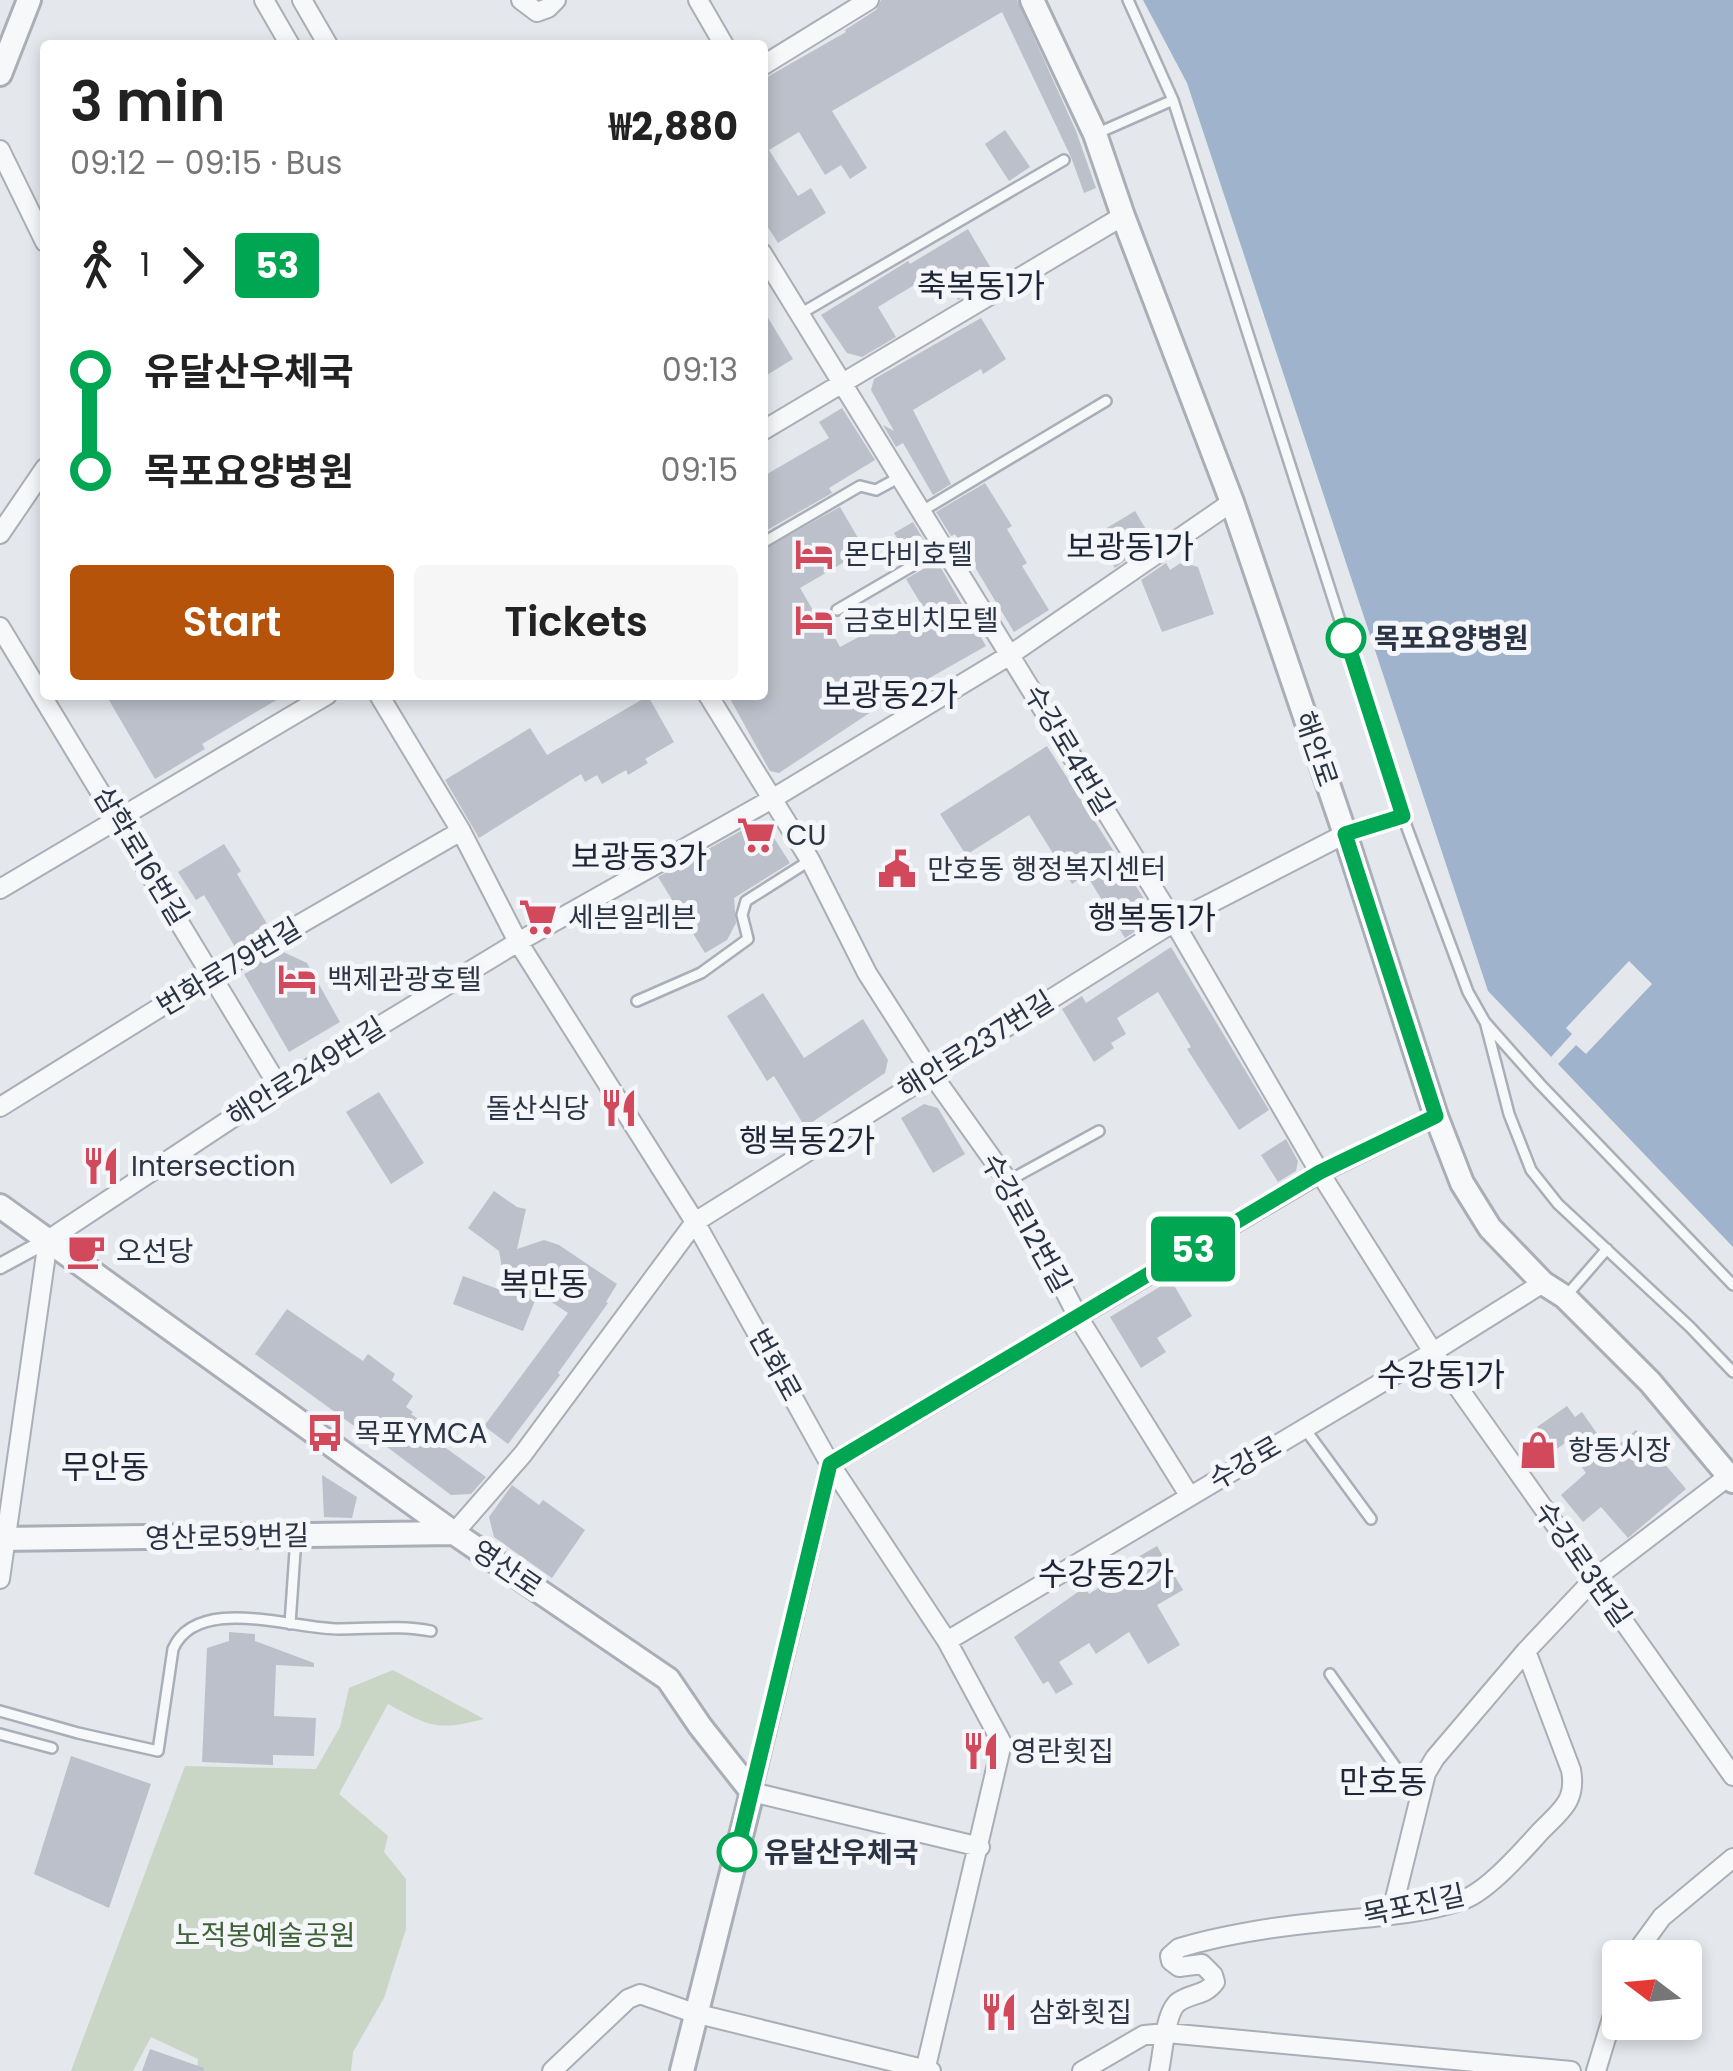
<!DOCTYPE html>
<meta charset="utf-8">
<style>
body{margin:0;font-family:Poppins,"Noto Sans KR",sans-serif;background:#f6f6f6;color:#222;height:100vh;display:flex;flex-direction:column;font-size:38px;white-space:nowrap}
*{box-sizing:border-box;margin:0}
p{font-size:32px;color:#767676}
.icon{flex:none;width:55px;height:55px;fill:none;stroke:currentColor;stroke-width:2;stroke-linecap:round;stroke-linejoin:round}
.map{position:relative;flex:1;overflow:hidden}
.details{position:absolute;left:40px;top:40px;width:728px;height:660px;display:flex;flex-direction:column;background:#fff;border-radius:10px;box-shadow:0 5px 15px #0003}
.details>*{flex:none}
.badge{padding:0 20px;border-radius:8px;font-size:35px;line-height:65px}
.needle{width:65px;rotate:286deg}
.buttons{position:absolute;left:1602px;top:1940px;display:grid;gap:20px}
.buttons a{display:grid;place-items:center;width:100px;height:100px;border-radius:10px;background:#fff;box-shadow:0 5px 15px #0003;font-size:50px}
.map>.badge{position:absolute;translate:-50% -50%;box-shadow:0 0 0 5px #fff}
.legs{display:flex;align-items:center;gap:15px;height:110px;padding:0 30px;font-size:32px}
.legs p{margin-inline-start:auto}
.head{display:flex;align-items:center;justify-content:space-between;height:170px;padding:0 30px}
h1{font-size:55px;font-weight:600;line-height:75px}
.action{display:flex;gap:20px;margin-top:auto;padding:20px 30px}
.action a{flex:1;height:115px;border-radius:10px;background:#b45309;color:#fff;font-size:40px;font-weight:600;line-height:115px;text-align:center}
.action a+a{background:#f6f6f6;color:#222}
ul{padding:0 30px;list-style:none}
li{display:flex;align-items:center;gap:35px;height:100px;font-size:38px}
li i{display:grid;place-items:center;width:15px;height:100%;margin:0 12px;background:currentColor}
li i::after{content:'';width:25px;height:25px;margin:-12px;border:8px solid;border-radius:50%;background:#fff}
li p{margin-inline-start:auto}
li:first-child i{background:linear-gradient(#0000 50%,currentColor 0)}
li:last-child i{background:linear-gradient(currentColor 50%,#0000 0)}
.map>svg:first-child{display:block}
.green{fill:#c9d6c5}
.water{fill:#9fb4cc}
.pier{fill:#e4e7ec}
.building{fill:#bbc0ca}
.lines{fill:none;stroke-linecap:round;stroke-linejoin:round}
.service-casing{stroke:#a9aeb7;stroke-width:14}
.pedestrian-casing{stroke:#a9aeb7;stroke-width:19}
.minor-casing{stroke:#a9aeb7;stroke-width:22}
.tertiary-casing{stroke:#a9aeb7;stroke-width:28}
.service{stroke:#f7f8fa;stroke-width:9}
.pedestrian{stroke:#f7f8fa;stroke-width:14}
.minor{stroke:#f7f8fa;stroke-width:18}
.tertiary{stroke:#f7f8fa;stroke-width:22}
.line-1-casing{stroke:#fff;stroke-width:22}
.line-1{stroke:#00a651;stroke-width:15}
.stop-1-dot{fill:#fff;stroke:#00a651;stroke-width:5}
.labels{text-anchor:middle;dominant-baseline:central;stroke-width:10;stroke-linejoin:round;paint-order:stroke}
.poi-label{font-size:28px;fill:#2b3445;stroke:#f4f6f9;text-anchor:start}
.stop-label{font-size:28px;font-weight:bold;fill:#2b3445;stroke:#f4f6f9;text-anchor:start}
.street-label{font-size:28px;fill:#2b3445;stroke:#f4f6f9}
.park-label{font-size:28px;fill:#3f6138;stroke:#f4f6f9}
.quarter-label{font-size:32px;fill:#1d2536;stroke:#f4f6f9}
</style>
<div class="map">
<svg width="1733" height="2071" viewBox="0 0 1733 2071">
<rect width="100%" height="100%" fill="#e4e7ec"/>
<path class="green" d="M393,1670L484,1719C437,1731 430,1727 388,1704L339,1794L388,1836L384,1852L406,1879V1929L384,1998L353,2052L351,2071H197L198,2059L151,2037L133,2071H71L185,1766L316,1769L340,1727L349,1688Z"/>
<path class="water" d="M1143,0H1733V1247L1488,991L1187,83Z"/>
<path class="pier" d="M1629,961L1652,984L1586,1054L1576,1045L1558,1064L1551,1057L1572,1034L1566,1028Z"/>
<path class="building" d="M881,0H1017L1076,131L1096,188L1084,193L1071,157L1002,12L832,111L867,168L850,179L841,165L825,175L799,132L769,150L798,196L811,188L826,213L778,243L762,218V80L846,32L845,30L876,10Z
M1005,130L1030,167L1009,181L985,144Z
M968,229L996,277L958,300L951,289L946,292L934,273L878,307L896,337L862,357L847,353L821,315L908,261L910,264Z
M762,308L793,359L762,378Z
M981,318L1006,359L983,374L981,369L913,410L951,484L933,495L903,443L896,447L883,425L894,431L871,390L874,379Z
M842,408L875,460L829,488L832,493L762,533V477L829,438L819,422Z
M985,483L1012,526L1007,529L1027,563L1022,566L1049,610L1014,632L955,534L951,536L936,512Z
M840,507L865,550L800,588L821,624L825,620L840,647L921,604L906,579L937,561L986,646L880,706L779,773L770,771L728,695H762V550Z
M1135,511L1153,541L1115,568L1095,535Z
M913,522L928,547L909,558L894,533Z
M1182,562L1198,567L1214,614L1162,632L1141,580L1166,563L1170,570Z
M106,695H285L202,744L205,749L155,779Z
M648,696L674,742L645,759L648,763L628,775L626,770L602,784L597,775L585,782L581,774L479,838L445,780L530,728L547,755Z
M1047,746L1153,913L1150,922L1125,938L1086,874L1072,884L1029,815L966,855L940,814Z
M755,823L765,824L790,863L734,898L736,923L727,940L705,953L658,877Z
M224,844L241,871L237,874L269,927L235,947L204,895L196,900L178,872Z
M1171,947L1269,1110L1239,1130L1187,1049L1191,1047L1158,992L1117,1018L1126,1034L1111,1043L1114,1048L1094,1062L1062,1009L1082,996L1086,1003Z
M279,950L307,963L340,1022L289,1052L244,974L250,971L248,969Z
M763,993L804,1058L863,1019L888,1060L885,1073L805,1127L774,1076L767,1081L727,1016Z
M379,1092L424,1163L391,1184L346,1112Z
M924,1104L938,1108L965,1154L933,1173L901,1118Z
M1286,1139L1298,1161L1296,1171L1278,1182L1261,1155Z
M494,1191L517,1207L526,1209L517,1249L544,1240L559,1245L617,1284L606,1302L608,1303L558,1373L560,1375L508,1444L484,1426L568,1313L538,1293L523,1331L453,1304L463,1276L506,1292L499,1251L468,1228Z
M1166,1283L1175,1287L1192,1316L1157,1338L1166,1352L1141,1368L1110,1317Z
M287,1309L363,1361L368,1354L395,1374L392,1380L413,1396L406,1407L413,1412L411,1414L432,1429L428,1435L486,1477L471,1494L451,1495L387,1447L392,1440L364,1420L357,1428L255,1354Z
M1567,1406L1575,1417L1582,1412L1610,1452L1636,1430L1686,1489L1628,1538L1601,1507L1583,1522L1561,1495L1586,1473L1565,1443L1554,1451L1537,1427Z
M322,1475L357,1497L352,1518L324,1517Z
M512,1485L539,1505L543,1500L585,1530L552,1578L494,1537L489,1517Z
M1157,1546L1183,1590L1157,1605L1180,1645L1148,1664L1129,1632L1096,1654L1089,1643L1059,1662L1073,1684L1056,1694L1048,1681L1043,1684L1014,1637L1085,1587L1089,1594L1129,1568L1126,1564Z
M229,1632L255,1634V1641L314,1663V1667L276,1665L274,1716L316,1718L314,1756L273,1755V1765L202,1762L207,1648L229,1641Z
M71,1756L151,1784L109,1908L34,1874Z
M150,2049L204,2068V2071H142Z"/>
<g class="lines">
<g class="service-casing">
<path id="service" d="M1128,0L1173,100L1403,817L1468,992L1485,1022L1540,1084L1733,1285
M1098,133L1173,100
M800,314L1064,160
M922,511L1106,401
M764,542L860,486L876,490L900,477
M837,610L943,548
M1348,833L1403,817
M637,1001L701,973L748,939L742,915L746,901L809,861
M1486,1025L1509,1114L1531,1170L1558,1204L1690,1327L1733,1372
M1008,1181L1099,1131
M1567,1295L1607,1249
M1305,1429L1371,1519
M290,1624L296,1537
M1330,1674L1407,1783L1420,1794
M0,1711L78,1733L158,1751L173,1649C197,1594 293,1629 339,1629C370,1629 400,1625 431,1631
M0,1734L52,1748"/>
</g>
<g class="pedestrian-casing">
<path id="pedestrian" d="M0,1266L48,1240"/>
</g>
<g class="minor-casing">
<path id="minor" d="M264,0L290,45
M302,0L328,45
M521,0L537,12L548,8L556,0
M698,0L724,45
M762,66L869,0
M0,150L45,242
M762,253L1174,922L1320,1173L1433,1352L1733,1776
M762,431L1123,216
M0,534L45,468
M0,627L279,1087
M379,695L461,831L518,942L695,1222L830,1464L947,1641L1002,1743L925,2071
M708,695L810,860L867,973L931,1073L1008,1181L1078,1317L1189,1495
M0,889L327,695
M0,1107L212,975L461,831
M454,1533L523,1454L695,1222L1174,922L1345,834
M0,1579L48,1240L279,1087L518,942L772,799L1010,655L1232,502
M947,1641L1433,1352L1543,1283
M980,1847L752,1792L830,1464L1320,1173L1436,1116
M1391,1915L1426,1773L1435,1758L1526,1651
M1632,1958L1662,1917L1733,1858
M552,2071L628,1999L640,1994L694,2013L931,2071
M1082,2071L1144,2035L1167,2033L1571,2071
M1159,2071C1163,2054 1165,2009 1180,2001C1193,1993 1206,1995 1215,1982L1213,1975L1202,1964L1179,1967L1171,1961L1170,1956L1179,1948C1218,1936 1272,1927 1314,1923C1361,1917 1421,1916 1465,1899C1489,1889 1521,1853 1539,1833C1560,1811 1577,1802 1571,1770L1526,1651L1594,1579L1729,1476
M1596,2071L1620,1992"/>
</g>
<g class="tertiary-casing">
<path id="tertiary" d="M1032,0L1095,134L1123,216L1232,502L1345,834L1436,1116L1462,1183L1490,1228L1543,1283L1565,1297L1650,1382L1733,1481
M0,74L29,0
M0,1206L454,1533L668,1679L700,1726L752,1792L682,2071
M0,1539L454,1533"/>
</g>
<use href="#service" class="service"/>
<use href="#pedestrian" class="pedestrian"/>
<use href="#minor" class="minor"/>
<use href="#tertiary" class="tertiary"/>
</g>
<g class="lines">
<g class="line-1-casing">
<path id="line-1" d="M737,1852L830,1464L1320,1172L1436,1116L1345,834L1403,816L1346,638"/>
</g>
<use href="#line-1" class="line-1"/>
</g>
<defs>
<g id="hotel-bare" transform="scale(3)"><path d="M-6-4.5h1.5V1H6V5H4.5V3h-9V5H-6ZM-4 0a1.8 1.8 0 1 1 3.6 0ZM.5 0V-2.5h3Q6-2.5 6 0Z" fill="#d1495b" stroke="#f4f6f9" stroke-width="2.5" paint-order="stroke"/></g>
<g id="supermarket-bare" transform="scale(3)"><path d="M-6-5.5h2.5l.6 2H6L4.5 2H-2.5L-4.4-4H-6ZM-1.5 3.2a1.3 1.3 0 1 0 .1 0ZM3 3.2a1.3 1.3 0 1 0 .1 0Z" fill="#d1495b" stroke="#f4f6f9" stroke-width="2.5" paint-order="stroke"/></g>
<g id="civic-bare" transform="scale(3)"><path d="M-.6-6.5H3V-4.5H.6V-3L4-1V1h2V6H-6V1h2V-1L-.6-3ZM-1.2 2.5V6h2.4V2.5Z" fill="#d1495b" stroke="#f4f6f9" stroke-width="2.5" paint-order="stroke"/></g>
<g id="restaurant-bare" transform="scale(3)"><path d="M-5-6h1v4h1v-4h1v4h1v-4h1v5L-1.5 .5V6h-2V.5L-5-1ZM5-6V6H3V1.5H1.5Q1.5-4 5-6Z" fill="#d1495b" stroke="#f4f6f9" stroke-width="2.5" paint-order="stroke"/></g>
<g id="cafe-bare" transform="scale(3)"><path d="M-5.5-4.5H6V0H3Q3 3.5 0 3.5H-2.5Q-5.5 3.5-5.5 0ZM3-3.2v2h1.7v-2ZM-6 4.5H4V6H-6Z" fill="#d1495b" stroke="#f4f6f9" stroke-width="2.5" paint-order="stroke"/></g>
<g id="bus-bare" transform="scale(3)"><path d="M-5-6H5V4H4V6H2V4H-2V6H-4V4H-5ZM-3.5-4V0h7V-4ZM-3.5 1.2v1.5H-2V1.2ZM2 1.2v1.5H3.5V1.2Z" fill="#d1495b" stroke="#f4f6f9" stroke-width="2.5" paint-order="stroke"/></g>
<g id="shop-bare" transform="scale(3)"><path d="M-5-2.5h2.3a2.7 3.5 0 0 1 5.4 0H5L5.5 6h-11ZM-1.5-2.5h3a1.5 2.3 0 0 0-3 0Z" fill="#d1495b" stroke="#f4f6f9" stroke-width="2.5" paint-order="stroke"/></g>
</defs>
<g fill-rule="evenodd">
<use href="#hotel-bare" x="814" y="554"/>
<use href="#hotel-bare" x="814" y="620"/>
<use href="#supermarket-bare" x="756" y="835"/>
<use href="#civic-bare" x="897" y="869"/>
<use href="#supermarket-bare" x="538" y="917"/>
<use href="#hotel-bare" x="297" y="979"/>
<use href="#restaurant-bare" x="619" y="1108"/>
<use href="#restaurant-bare" x="101" y="1166"/>
<use href="#cafe-bare" x="86" y="1251"/>
<use href="#bus-bare" x="325" y="1433"/>
<use href="#shop-bare" x="1538" y="1450"/>
<use href="#restaurant-bare" x="981" y="1751"/>
<use href="#restaurant-bare" x="999" y="2012"/>
</g>
<g class="stop-1-dot">
<circle cx="1346" cy="638" r="18"/>
<circle cx="737" cy="1852" r="18"/>
</g>
<g class="labels">
<g class="poi-label">
<text x="844" y="554">몬다비호텔</text>
<text x="844" y="620">금호비치모텔</text>
<text x="786" y="835">CU</text>
<text x="927" y="869">만호동 행정복지센터</text>
<text x="568" y="917">세븐일레븐</text>
<text x="327" y="979">백제관광호텔</text>
<text x="589" y="1108" text-anchor="end">돌산식당</text>
<text x="131" y="1166">Intersection</text>
<text x="116" y="1251">오선당</text>
<text x="355" y="1433">목포YMCA</text>
<text x="1568" y="1450">항동시장</text>
<text x="1011" y="1751">영란횟집</text>
<text x="1029" y="2012">삼화횟집</text>
</g>
<g class="stop-label">
<text x="1374" y="638">목포요양병원</text>
<text x="764" y="1852">유달산우체국</text>
</g>
<g class="street-label">
<text transform="translate(1316 749) rotate(71)">해안로</text>
<text transform="translate(1069 750) rotate(59)">수강로4번길</text>
<text transform="translate(141 856) rotate(59)">삼학로16번길</text>
<text transform="translate(229 967) rotate(-31)">번화로79번길</text>
<text transform="translate(976 1045) rotate(-32)">해안로237번길</text>
<text transform="translate(306 1072) rotate(-32)">해안로249번길</text>
<text transform="translate(1026 1223) rotate(61)">수강로12번길</text>
<text transform="translate(775 1365) rotate(61)">번화로</text>
<text transform="translate(1245 1463) rotate(-30)">수강로</text>
<text transform="translate(227 1537) rotate(-1)">영산로59번길</text>
<text transform="translate(1583 1564) rotate(55)">수강로3번길</text>
<text transform="translate(507 1569) rotate(34)">영산로</text>
<text transform="translate(1414 1905) rotate(-12)">목포진길</text>
</g>
<g class="park-label">
<text x="265" y="1935">노적봉예술공원</text>
</g>
<g class="quarter-label">
<text x="981" y="285">축복동1가</text>
<text x="1130" y="546">보광동1가</text>
<text x="890" y="694">보광동2가</text>
<text x="639" y="856">보광동3가</text>
<text x="1152" y="917">행복동1가</text>
<text x="807" y="1140">행복동2가</text>
<text x="544" y="1283">복만동</text>
<text x="1441" y="1374">수강동1가</text>
<text x="105" y="1466">무안동</text>
<text x="1106" y="1573">수강동2가</text>
<text x="1383" y="1781">만호동</text>
</g>
</g>
</svg>
<div class="buttons">
<a><svg class="needle" viewBox="-14 -14 28 28"><path d="M0-13l5 13h-10z" fill="#e53935"/><path d="M0 13l5-13h-10z" fill="#767676"/></svg></a>
</div>
<b class="badge" style="left:1193px;top:1249px;background:#00a651;color:#fff">53</b>
<section class="details">
<div class="head"><div><h1>3 min</h1><p>09:12 – 09:15 · Bus</p></div><b>₩2,880</b></div>
<div class="legs"><svg class="icon" aria-label="walk" viewBox="0 0 24 24"><circle cx="13" cy="4" r="2"/><path d="M13 8l-2 6 4 7M11 14l-3 7M7 12l3-4h3l4 4"/></svg>1<svg class="icon" aria-label="forward" viewBox="0 0 24 24"><path d="M9 5l7 7-7 7"/></svg><b class="badge" style="background:#00a651;color:#fff">53</b></div>
<ul>
<li><i style="color:#00a651"></i><b>유달산우체국</b><p>09:13</p></li>
<li><i style="color:#00a651"></i><b>목포요양병원</b><p>09:15</p></li>
</ul>
<div class="action"><a>Start</a><a>Tickets</a></div>
</section>
</div>
